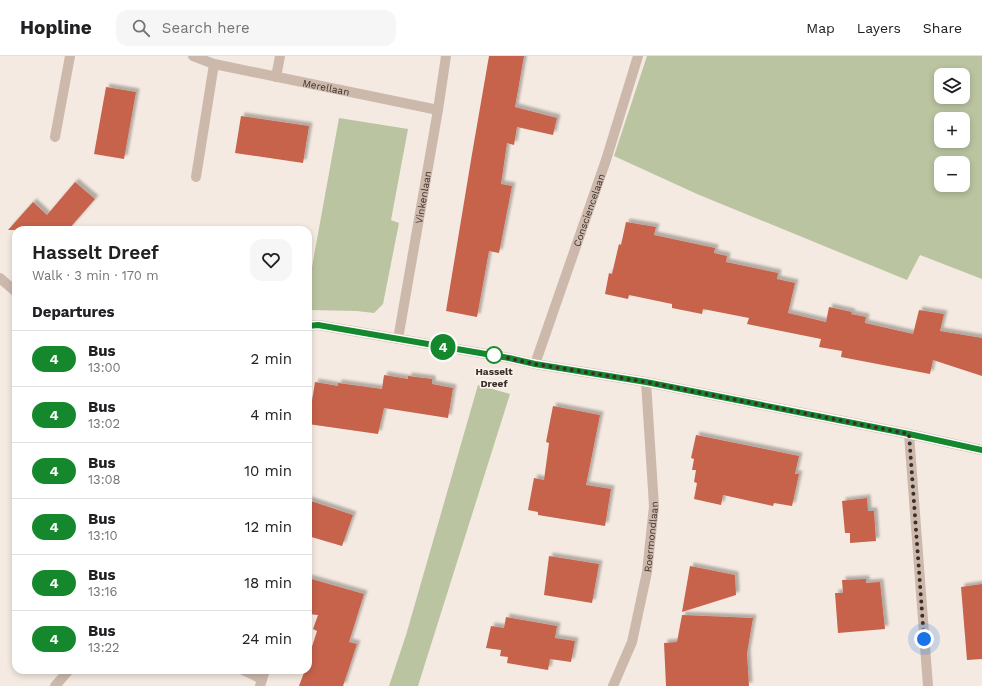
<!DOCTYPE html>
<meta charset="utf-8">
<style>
body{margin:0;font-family:"Work Sans",sans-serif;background:#f6f6f6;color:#202124;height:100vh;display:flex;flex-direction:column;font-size:15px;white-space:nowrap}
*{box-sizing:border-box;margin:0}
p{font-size:13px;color:#757577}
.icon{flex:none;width:22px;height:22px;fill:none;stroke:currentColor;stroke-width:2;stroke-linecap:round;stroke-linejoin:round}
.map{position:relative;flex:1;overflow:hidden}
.panel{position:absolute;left:12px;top:170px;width:300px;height:448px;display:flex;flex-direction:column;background:#fff;border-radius:12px;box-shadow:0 2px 6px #0003}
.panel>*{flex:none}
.badge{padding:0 8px;border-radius:13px;font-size:14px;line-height:26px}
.fabs{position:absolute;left:934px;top:12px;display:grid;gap:8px}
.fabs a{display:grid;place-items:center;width:36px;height:36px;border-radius:8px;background:#fff;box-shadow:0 2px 6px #0003;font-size:20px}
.you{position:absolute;width:20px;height:20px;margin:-10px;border:3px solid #fff;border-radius:50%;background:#1a73e8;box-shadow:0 0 0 6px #1a73e833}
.map>.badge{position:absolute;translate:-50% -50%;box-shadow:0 0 0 2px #fff}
h2{padding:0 20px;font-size:15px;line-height:36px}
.round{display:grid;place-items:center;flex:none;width:42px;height:42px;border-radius:12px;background:#f6f6f6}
.overview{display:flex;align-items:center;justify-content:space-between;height:68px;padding:0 20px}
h1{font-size:19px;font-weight:600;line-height:30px}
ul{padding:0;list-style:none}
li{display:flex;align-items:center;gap:12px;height:56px;padding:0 20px;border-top:1px solid #e0e0e0}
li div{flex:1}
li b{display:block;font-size:15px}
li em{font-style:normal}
li .badge{min-width:44px;font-weight:700;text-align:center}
header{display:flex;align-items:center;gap:24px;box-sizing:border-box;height:56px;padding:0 20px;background:#fff;border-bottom:1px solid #e0e0e0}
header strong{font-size:19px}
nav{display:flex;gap:22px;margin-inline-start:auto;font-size:14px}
.search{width:280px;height:36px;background:#f6f6f6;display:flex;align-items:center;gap:10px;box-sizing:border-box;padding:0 14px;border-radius:12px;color:#757577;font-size:15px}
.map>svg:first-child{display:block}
.green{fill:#bac4a0;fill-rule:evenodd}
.building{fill:#c7624c;filter:url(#shadow)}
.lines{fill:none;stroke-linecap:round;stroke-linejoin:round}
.street{stroke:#cdb9ac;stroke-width:10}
.line-casing{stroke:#fff;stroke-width:9}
.line{stroke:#15882e;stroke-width:6}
.walk{stroke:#3b2f2b;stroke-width:4;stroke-dasharray:0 7.2}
.stop-dot{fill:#fff;stroke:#15882e;stroke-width:2}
.labels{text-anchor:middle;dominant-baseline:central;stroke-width:3;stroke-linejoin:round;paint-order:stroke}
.street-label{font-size:10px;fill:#3b2f2b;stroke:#fbf4ee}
.stop-label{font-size:10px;font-weight:bold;fill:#3b2f2b;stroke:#fbf4ee}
</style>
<header>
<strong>Hopline</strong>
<div class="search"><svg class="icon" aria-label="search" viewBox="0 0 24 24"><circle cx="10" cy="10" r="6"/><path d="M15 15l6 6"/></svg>Search here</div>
<nav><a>Map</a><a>Layers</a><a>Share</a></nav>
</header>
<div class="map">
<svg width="982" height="630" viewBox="0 0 982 630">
<defs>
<filter id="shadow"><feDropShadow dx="3.5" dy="-3.5" stdDeviation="1" flood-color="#0004"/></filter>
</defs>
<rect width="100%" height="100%" fill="#f4eae1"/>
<path class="green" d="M647,0H982V223L920,199L907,224L697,138L614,100ZM941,19H963V41H941ZM941,63H963V85H941ZM941,107H963V129H941Z
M339,62L408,73L391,164L399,167L383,248L374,257L357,255L308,254V233Z
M478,329L510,338L418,630H389L406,579Z"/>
<path class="building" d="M489,0H524L515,51L557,62L553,79L517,71L514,89L507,87L501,128L512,130L499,197L489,195L477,261L446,255L472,98Z
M106,31L136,36L124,103L94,98Z
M241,60L309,70L303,107L235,97Z
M75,126L95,143L68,174H8L33,146L47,159Z
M626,166L656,171L654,179L715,192L714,197L727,200L726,206L778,217L777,223L795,227L788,257L826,266L829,251L852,256L851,258L866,261L865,267L913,278L919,254L944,258L940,275L982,282V320L933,304L930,318L841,301L842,295L819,291L821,283L747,268L749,262L703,253L702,258L672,252V248L629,239L628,243L605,238L609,217L612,218L619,188L621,189Z
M384,319L408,323V320L432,323V328L453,332L448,362L384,352L378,378L308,368V344L312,345L315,326L338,330V327L382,333Z
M553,350L600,359L586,429L611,433L605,470L538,459V456L528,454L534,422L544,424L549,387L546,386Z
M696,379L799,400L795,418H799L792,450L774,447L773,450L723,439L721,449L694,443L697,427L694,426L696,414H692L694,403L691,402Z
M867,442L868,455H874L876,485L850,487V477H845L842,445Z
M308,444L353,459L342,490L308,480Z
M549,500L599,508L592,547L544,539Z
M690,510L735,519L736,539L682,556Z
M308,522L364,538L349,586L357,588L343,630H299L305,614H308V603L317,575L313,573L318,559L308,558Z
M866,523V527L880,526L885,573L838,577L835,537H843L842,524Z
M982,528V603L967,604L961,531Z
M682,559L753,562L747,597L749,630H666L664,587L677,586Z
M506,561L557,570L555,582L575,585L571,606L550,603L548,614L507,607L508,601L500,600L501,594L486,592L491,570L504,572Z"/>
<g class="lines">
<g class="street">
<path id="s1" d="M193,0L214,8L438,54"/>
<path d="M276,21L280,0"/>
<path d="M55,81L70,0"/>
<path d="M196,121L214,8"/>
<path d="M0,222L16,236"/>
<path d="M308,270L318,269L509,302L535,308L646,326L909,378L982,394"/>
<path id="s2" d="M398,283L438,54L446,0"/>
<path id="s3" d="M535,308L606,104L638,0"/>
<path d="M909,378L928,630"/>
<path d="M243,614L262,623"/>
<path d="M55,630L69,614"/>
<path d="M260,630L265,614"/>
<path id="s4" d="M613,630L632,586L647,516L654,450L646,326"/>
</g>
</g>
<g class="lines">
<g class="line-casing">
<path id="line" d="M308,270L318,269L509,302L535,308L646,326L909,378L982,394"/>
</g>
<use href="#line" class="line"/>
<path class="walk" d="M494,299L535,308L646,326L909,378L924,583"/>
</g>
<circle class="stop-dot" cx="494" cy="299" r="8"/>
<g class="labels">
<g class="street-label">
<text stroke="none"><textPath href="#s1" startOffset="137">Merellaan</textPath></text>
<text stroke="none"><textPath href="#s2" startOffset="144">Vinkenlaan</textPath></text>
<text stroke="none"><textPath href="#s3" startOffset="163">Consciencelaan</textPath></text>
<text stroke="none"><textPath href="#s4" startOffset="155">Roermondlaan</textPath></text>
</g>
<g class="stop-label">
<text x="494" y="315">Hasselt<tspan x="494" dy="12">Dreef</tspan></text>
</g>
</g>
</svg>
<div class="fabs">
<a><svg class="icon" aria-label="layers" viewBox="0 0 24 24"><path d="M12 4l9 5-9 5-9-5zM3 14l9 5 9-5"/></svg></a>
<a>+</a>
<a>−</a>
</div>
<div class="you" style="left:924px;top:583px"></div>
<b class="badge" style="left:443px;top:291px;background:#15882e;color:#fff">4</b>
<section class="panel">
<div class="overview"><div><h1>Hasselt Dreef</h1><p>Walk · 3 min · 170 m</p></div><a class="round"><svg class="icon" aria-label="heart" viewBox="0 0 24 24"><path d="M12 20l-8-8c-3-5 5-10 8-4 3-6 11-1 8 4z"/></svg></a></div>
<h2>Departures</h2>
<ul>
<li><span class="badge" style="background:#15882e;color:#fff">4</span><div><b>Bus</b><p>13:00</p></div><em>2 min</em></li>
<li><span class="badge" style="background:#15882e;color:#fff">4</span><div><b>Bus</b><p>13:02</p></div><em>4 min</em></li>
<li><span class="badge" style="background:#15882e;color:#fff">4</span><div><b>Bus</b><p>13:08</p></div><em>10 min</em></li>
<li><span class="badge" style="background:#15882e;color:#fff">4</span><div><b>Bus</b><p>13:10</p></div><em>12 min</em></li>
<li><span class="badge" style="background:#15882e;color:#fff">4</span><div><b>Bus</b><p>13:16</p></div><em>18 min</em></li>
<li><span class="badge" style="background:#15882e;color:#fff">4</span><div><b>Bus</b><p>13:22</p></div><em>24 min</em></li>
</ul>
</section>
</div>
